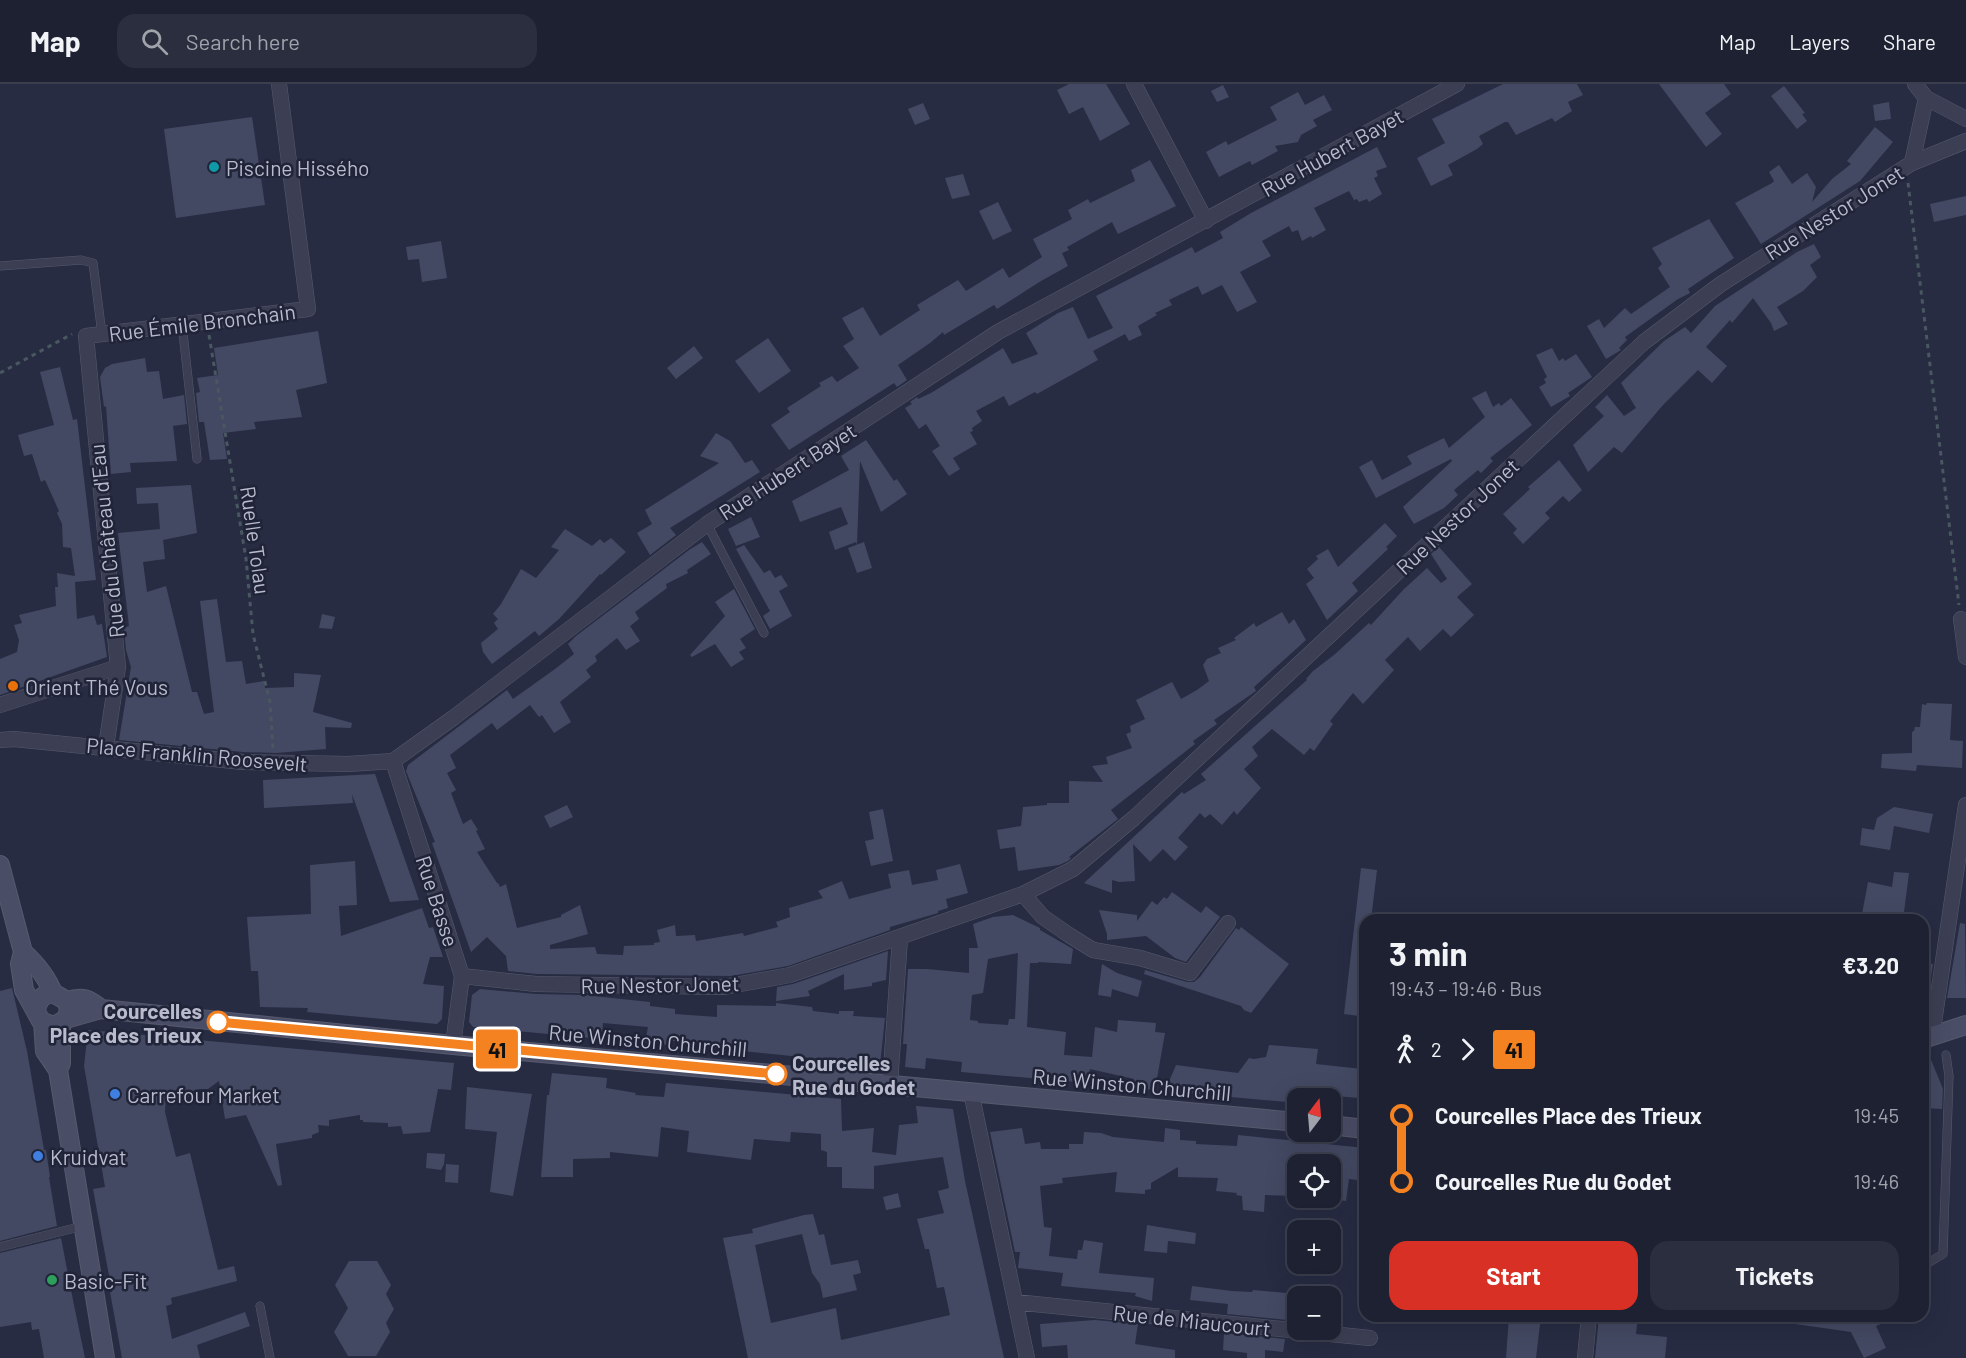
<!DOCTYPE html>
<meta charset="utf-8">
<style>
body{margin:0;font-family:Barlow,sans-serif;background:#2a2e3e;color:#f1f3f6;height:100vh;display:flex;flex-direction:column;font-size:22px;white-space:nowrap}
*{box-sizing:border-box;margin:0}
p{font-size:20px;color:#a0a3ac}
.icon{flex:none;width:33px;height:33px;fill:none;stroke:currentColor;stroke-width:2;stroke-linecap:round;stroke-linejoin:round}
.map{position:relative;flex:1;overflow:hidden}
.sheet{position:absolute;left:1359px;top:830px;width:570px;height:408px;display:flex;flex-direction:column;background:#1d2132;border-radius:18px;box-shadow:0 6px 24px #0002,0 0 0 2px #3b3e4d}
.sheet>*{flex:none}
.badge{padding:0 12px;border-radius:4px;font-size:21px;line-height:39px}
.needle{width:39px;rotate:16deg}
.fabs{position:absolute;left:1287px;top:1004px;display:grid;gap:12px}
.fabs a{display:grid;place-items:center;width:54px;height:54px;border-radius:12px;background:#1d2132;box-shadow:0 6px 24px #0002,0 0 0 2px #3b3e4d;font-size:30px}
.map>.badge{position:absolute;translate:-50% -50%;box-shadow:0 0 0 3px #fff}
.legs{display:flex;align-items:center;gap:9px;height:66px;padding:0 30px;font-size:20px}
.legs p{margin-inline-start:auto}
.headline{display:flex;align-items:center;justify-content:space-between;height:102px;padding:0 30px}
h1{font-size:33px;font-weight:700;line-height:45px}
.cta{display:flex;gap:12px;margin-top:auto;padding:12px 30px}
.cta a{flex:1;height:69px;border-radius:18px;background:#d93025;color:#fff;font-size:24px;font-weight:700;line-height:69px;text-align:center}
.cta a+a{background:#2a2e3e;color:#f1f3f6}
ul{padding:0 30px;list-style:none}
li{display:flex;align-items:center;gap:21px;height:66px;font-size:22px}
li i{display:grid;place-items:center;width:9px;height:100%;margin:0 8px;background:currentColor}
li i::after{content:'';width:15px;height:15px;margin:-8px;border:4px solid;border-radius:50%;background:#1d2132}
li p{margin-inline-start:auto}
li:first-child i{background:linear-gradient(#0000 50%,currentColor 0)}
li:last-child i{background:linear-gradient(currentColor 50%,#0000 0)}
header{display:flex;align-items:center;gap:36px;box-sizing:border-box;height:84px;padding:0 30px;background:#1d2132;border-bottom:2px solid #3b3e4d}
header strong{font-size:28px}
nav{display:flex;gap:33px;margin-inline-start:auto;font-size:21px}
.search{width:420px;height:54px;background:#2a2e3e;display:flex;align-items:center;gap:15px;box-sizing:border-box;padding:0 21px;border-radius:18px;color:#a0a3ac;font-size:22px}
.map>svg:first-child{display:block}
.building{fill:#444963;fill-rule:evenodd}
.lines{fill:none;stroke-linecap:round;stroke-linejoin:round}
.service-casing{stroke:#575a6d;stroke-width:9}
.minor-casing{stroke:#575a6d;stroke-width:16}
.secondary-casing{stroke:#575a6d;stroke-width:20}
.path{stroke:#485760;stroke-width:3;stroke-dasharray:4.5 4.5;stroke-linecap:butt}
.service{stroke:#3c3f53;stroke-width:8}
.minor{stroke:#3c3f53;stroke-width:15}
.secondary{stroke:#4a4d66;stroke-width:18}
.line-1-casing{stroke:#fff;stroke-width:14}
.line-1{stroke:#f58220;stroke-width:9}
.culture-dot{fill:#0f9aa8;stroke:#202438;stroke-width:2}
.food-dot{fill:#e8710a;stroke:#202438;stroke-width:2}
.stop-1-dot{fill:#fff;stroke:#f58220;stroke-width:3}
.shop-dot{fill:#3f7fe0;stroke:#202438;stroke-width:2}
.leisure-dot{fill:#2e9e5b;stroke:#202438;stroke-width:2}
.labels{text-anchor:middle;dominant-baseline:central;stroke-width:5;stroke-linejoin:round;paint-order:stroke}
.street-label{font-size:21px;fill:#b9bbcc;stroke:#202438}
.poi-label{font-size:21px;fill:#b9bbcc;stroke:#202438;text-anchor:start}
.stop-label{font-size:21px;font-weight:bold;fill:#b9bbcc;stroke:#202438;text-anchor:end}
</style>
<header>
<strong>Map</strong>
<div class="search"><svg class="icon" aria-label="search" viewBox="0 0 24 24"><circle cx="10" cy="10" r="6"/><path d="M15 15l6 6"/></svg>Search here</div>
<nav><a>Map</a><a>Layers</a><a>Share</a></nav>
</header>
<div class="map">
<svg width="1966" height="1274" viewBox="0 0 1966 1274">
<rect width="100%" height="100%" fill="#272c43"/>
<path class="building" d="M1069,0H1106L1130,40L1100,57L1083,23L1069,30L1057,6Z
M1503,0H1577L1583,11L1568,18L1572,27L1555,38L1552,34L1516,51L1508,38H1505L1479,52L1483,60L1477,65L1448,81L1453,91L1431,102L1417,74L1445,59L1432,35Z
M1659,0H1724L1731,10L1705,29L1722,50L1706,63Z
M1223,1L1229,13L1217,18L1211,7Z
M1784,2L1805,29L1802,30L1807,37L1797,45L1771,12Z
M1298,8L1305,21L1324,11L1332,26L1313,36L1317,42L1301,51L1298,58L1275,62L1278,67L1252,81L1250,77L1219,93L1206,68L1226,57L1228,61L1277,36L1270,23Z
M1889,18L1891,35L1875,37L1873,21Z
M923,19L930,35L915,41L908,25Z
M252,33L265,121L176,134L164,45Z
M1875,43L1893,58L1860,97L1761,160L1735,119L1772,99L1774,97L1769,88L1779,81L1792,100L1807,89L1816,103L1812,118L1832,95L1851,80L1847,77Z
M1377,63L1387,83L1376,87L1378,92L1374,94L1382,110L1369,118L1367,115L1359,118L1357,115L1354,116L1349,107L1314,124L1326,146L1312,154L1311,152L1302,157L1298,146L1292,148L1289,142L1262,157L1271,172L1240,188L1257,218L1237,228L1222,201L1202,211L1198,202L1169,216L1172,221L1155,229L1157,231L1138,242L1142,251L1129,257L1125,250L1093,267L1098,276L1037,310L1035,308L1009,322L1004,312L976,327L982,337L972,344L973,347L970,348L977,360L953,374L960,385L949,392L932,367L940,362L926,340L919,345L905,324L912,320L910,318L917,313L918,315L931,309L1003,264L1012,280L1038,270L1026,249L1058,229L1073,223L1088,255L1113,244L1096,212L1192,163L1195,169L1223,154L1220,148L1251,129Z
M1150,76L1176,122L1118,150L1112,138L1067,163L1069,166L1062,169L1068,182L1041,197L997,225L994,221L944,251L943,248L930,259L898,281L907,296L897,303L894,299L789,366L771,341L790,328L787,324L821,302L819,299L832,292L837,298L859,284L843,262L854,255L842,234L863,223L880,252L920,226L917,221L958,196L966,207L1003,184L1009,194L1042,173L1033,155L1072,135L1068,126L1088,115L1090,119L1135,97L1131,86Z
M963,90L970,111L952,115L945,94Z
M1966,112V131L1934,138L1930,120Z
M998,118L1012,147L993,156L979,127Z
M1709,135L1734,174L1688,205L1690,209L1678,215L1625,253L1627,256L1619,264L1621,266L1606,275L1587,242L1599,235L1604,244L1625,224L1631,230L1670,203L1658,184L1662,180L1652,164Z
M441,157L447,194L422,198L419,175L408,176L406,163Z
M1814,160L1821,173L1810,181L1817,193L1803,207L1777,223L1788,240L1774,247L1771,239L1753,214L1732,239L1730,236L1706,263L1727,282L1712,299L1698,286L1663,321L1622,369L1614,363L1588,388L1573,361L1604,332L1595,323L1607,311L1624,332L1636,324L1621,299L1664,257L1685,243L1691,249L1715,222L1797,168Z
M318,247L327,299L296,306L302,333L254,338L256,345L223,349L227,375L210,376L204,338H199L196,309L200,308L197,294L218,291L214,264Z
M768,254L791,287L759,309L735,277Z
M694,262L703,274L676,295L667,284Z
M1552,264L1559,277L1563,274L1565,277L1576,270L1592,293L1568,309L1570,312L1551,323L1539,303L1546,299L1544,295L1547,293L1536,271Z
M145,274L147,288L159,287L163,315L184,311L187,340L173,342L177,377L130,379L131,388L111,390L106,322L104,323L100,293L105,284L112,280Z
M60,283L73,336L77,335L96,496L75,498L77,535L94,531L97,541L102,540L107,573L0,611V575L17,568L19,556L14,541L22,539L19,531L56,522L55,503H58L57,489L75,492L71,464L63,463L62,440L57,429L59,427L45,396L41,398L32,370L24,372L18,351L54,341L40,288Z
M1486,307L1493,323L1499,319L1501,322L1511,314L1532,341L1490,374L1493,377L1481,389L1478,386L1454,406L1458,411L1444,424L1414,440L1403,423L1452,377L1451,375L1376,414L1359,383L1372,376L1382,396L1412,380L1407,372L1444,354L1449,364L1485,333L1472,314Z
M716,349L730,357L745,379L752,376L760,388L670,444L676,451L650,471L637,449L652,440L645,426L719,379L700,372Z
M866,356L894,397L897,395L907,410L881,428L860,377L857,461L856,458L835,466L829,448L848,440L841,423L800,438L792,417L849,386L841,372Z
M1559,376L1582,406L1569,418L1563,412L1545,429L1550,434L1523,460L1513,449L1517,445L1503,430L1530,405L1528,403Z
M191,401L197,449L163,456L165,475L143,478L147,508L166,502L192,608H197L204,630L214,628L200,517L217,515L226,578L242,577L246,600L264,597L265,604L294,603V589L321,591L313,628L352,639L351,644L325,643L326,665L276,669L243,668L119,656L131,583L126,566L124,544L129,542L118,449L160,445L158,419L137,420L136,404Z
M751,433L760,453L736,462L728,445Z
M1385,439L1397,452L1386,463L1388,465L1352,499L1358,507L1327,536L1306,500L1314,494L1307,485L1318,475L1316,472L1328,465L1338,483Z
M565,445L592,462L600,455L604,459L611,454L626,468L601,491L600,490L559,535L539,552L535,547L492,580L483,568L481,559L498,545L494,539L498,535L493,530L501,520L521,485L536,494L559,466L551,463Z
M702,458L711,470L687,486L688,489L666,500L667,504L635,528L639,535L630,542L640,557L626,566L617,554L595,572L597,577L586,586L591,593L560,618L571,638L554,649L542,631L539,633L530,621L497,646L492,639L450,671L456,684L447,689L456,706L451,709L463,740L471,735L478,746L476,747L485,765L477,768L497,799H498L500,803L506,800L517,844L561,833V831L580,821L588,850L550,861V865L595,863L597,870L623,871L624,862L654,861V859L660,858L657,846L675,841L676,852L695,851L696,857L743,849L744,852L778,843L776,838L790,833L789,824L823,814L818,807L842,797L849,815L891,804L888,790L909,786L912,801L938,796L936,786L960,780L968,809L946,815L948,824L938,827V829L890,843V846L788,882L731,892L537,890L508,887L506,872L487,853L471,868L432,759L435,758L408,692L406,687L408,681L507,606L513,615L555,585L574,570L568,560L576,552L689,466Z
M864,458L872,484L857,489L848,464Z
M744,461L764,489L770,486L775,494L781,491L788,502L779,507L792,532L770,545L763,532L770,527L736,465Z
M1439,463L1472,500L1457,513L1474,531L1451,553L1443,545L1420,567L1408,553L1385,576L1394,586L1363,620L1353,609L1330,637L1333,640L1314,667L1310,664L1304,671L1272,645L1252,663L1258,672L1244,685L1261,704L1237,731L1234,727L1222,741L1210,730L1205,734L1200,729L1178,754L1188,763L1175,777L1163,765L1150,778L1133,760L1135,797L1119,798L1112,796V809L1084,799L1182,708L1184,710L1206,696L1201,690L1307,596L1306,595L1313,587L1334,571L1369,539L1371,541L1404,505L1427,484L1441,499L1447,495L1431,470Z
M734,505L755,545L740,555L746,564L739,568L744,575L731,583L715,560L692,573L690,571L725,532L715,518Z
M1282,528L1289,540L1294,535L1306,556L1254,603L1256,607L1214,636L1217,640L1193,657L1195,660L1111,726L1118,735L1069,773L1071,774L1068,777L1059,781L1018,787L1015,763L1000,765L997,746L1021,742L1023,723L1047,721V719H1069V697L1103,698L1092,682L1108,680L1106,673L1132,664L1126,650L1131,648L1130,642L1145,635L1136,616L1172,598L1181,615L1197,606L1209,597L1203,581L1207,575L1221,569L1218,564L1236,556L1234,554L1254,539L1256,543Z
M322,530L335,533L332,545L319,544Z
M1927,619L1952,620L1950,656L1963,657L1962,684L1917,681L1916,687L1881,684L1882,670L1912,669V648L1914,647L1915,643H1920L1922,620L1926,621Z
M375,690L419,816L390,818L352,710L353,719L264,724L263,696Z
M567,721L573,733L550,744L544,732Z
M1894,723L1933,730L1929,749L1894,742L1890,766L1860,761L1862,744L1874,746L1877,734Z
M883,725L893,777L871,782L865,757L874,755L869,728Z
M355,777L357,821L339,822L341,852L422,824L429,844L433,843L443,873H430L423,900L444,902L442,935L437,940L307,928L308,924L260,923L258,887H251L247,833L311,830L310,781Z
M1361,784L1377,786L1371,836H1365V886L1359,932L1344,930Z
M1894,788L1909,789L1903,836H1891L1862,830L1868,798L1892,803Z
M1172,808L1201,829L1206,822L1220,833L1186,878L1175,874L1146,852L1107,856V850L1099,826L1137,831V837L1152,817L1157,821L1164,813L1167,815Z
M1013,831L1040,844V846L1073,865L1071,880L1038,878V879H1030L1027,943L1066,948L1064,971L1092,973L1095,943L1117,948L1118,936L1156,939L1155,948L1165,949L1155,1006L1133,1004L1134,995L1090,985L1089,999L961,988L962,978L926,974L925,985L905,983L907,960H903L908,885H927L969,889V864H978L973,840L993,833ZM1018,869L1015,935H1009L1008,941L978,939V937L970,936L972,911L983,909L988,875Z
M1960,839L1965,840L1966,914H1947Z
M1241,843L1289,880L1251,929L1244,926L1241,922L1144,890L1145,886L1187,898H1194L1200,893L1236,844L1239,846Z
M888,867L886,896L872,899V902L844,906V890L808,907L810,912L776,917L777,903L793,900Z
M1923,879L1933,880L1929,906H1923Z
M1102,880L1117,889L1142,897L1138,913L1112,905L1111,913L1098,911Z
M12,904L27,967L44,1066H46L50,1093H49L57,1142L0,1157V907Z
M480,905L536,910L584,911L650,918V922L675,925V930L717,933V921L776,922V919L812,923L813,927L839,930V927H854L853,932L885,934L880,981L723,965L715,964V960L672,957V961L645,959L648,943L603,939L602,955L473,943L469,938L472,911Z
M88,946L454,979L451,1006L438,1005L430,1048L403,1050L401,1042L388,1043V1039L363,1038V1036H360V1031L329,1036V1042L318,1041L319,1048L312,1051V1054L276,1060L282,1101L278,1102L246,1031L225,1035L219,997L208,1005H199L187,1014L166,1012L165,1028L176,1073L190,1069L218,1186L234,1182L237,1197L171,1214L172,1220L166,1222L172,1255L245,1228L250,1242L197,1261L200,1274H122L110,1208H112L93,1105L105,1103L84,982Z
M1269,961L1318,965L1316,980L1362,985L1359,1014L1288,1008L1287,1018L1165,1007L1176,981L1238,989L1249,974L1254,975L1266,973Z
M1923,966H1927L1943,1005L1942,1025L1923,1024Z
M552,989L607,994L606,1004L636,1009L635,1011L664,1013L666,999L841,1015L842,1047L874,1044L872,1068L896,1071L899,1041L918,1039L916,1022L953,1025L965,1097L1004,1274H748L723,1154L753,1149L752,1145L804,1131L813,1130L819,1151L824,1150L831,1181L858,1176L861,1189L853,1191L857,1206L823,1214L820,1200L812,1189L802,1150L755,1161L771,1239L836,1224L841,1256L950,1231L944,1203L937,1204L929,1165H925L917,1135L944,1129L938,1107L949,1104L943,1073L874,1082V1105L842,1104V1083H827V1068L821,1066V1050L791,1048L790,1058L754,1055L751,1076L687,1068L689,1047L661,1043L658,1073L610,1068V1074L573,1075V1093H541L547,1011H549Z
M467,1003L532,1010L513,1112L490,1108L497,1048L465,1045Z
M1022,1044L1025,1060L1040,1058L1041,1065H1069V1060H1083L1084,1048L1101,1049L1113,1053L1164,1058L1165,1044L1180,1046V1056L1196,1057V1060L1237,1062L1238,1051L1365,1064V1097L1349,1095L1346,1117L1330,1115V1080H1298V1112L1265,1111L1264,1128L1243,1126L1242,1112L1236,1111L1237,1109L1216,1107L1218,1094L1178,1093V1083L1151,1099V1105L1145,1106V1110L1115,1108L1117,1088L1062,1094L1063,1099L1040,1102L1044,1143L1052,1144L1049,1172L1077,1175L1078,1166H1082L1084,1156L1103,1159L1099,1189L1154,1194L1152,1217L1135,1212L1136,1209L1061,1202L1063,1189L1018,1184L1020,1168H1015L990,1048Z
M427,1069L445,1070L444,1080L441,1086L426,1084Z
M446,1080L459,1081L458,1099L445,1098Z
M898,1109L901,1123L886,1126L883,1113Z
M1147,1141L1196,1149L1195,1160L1168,1157L1167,1169L1144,1167Z
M61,1154L74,1221L85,1274H44L39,1245L32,1246L31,1238L0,1243V1169Z
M349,1177H377L391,1201L386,1210L394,1225L386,1239L390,1248L376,1272H348L334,1248L348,1224L335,1201Z
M1192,1202L1232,1207L1252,1208L1253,1206L1298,1210V1228L1288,1227L1287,1236L1227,1230L1228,1220L1190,1216Z
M1509,1232H1541L1536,1274H1506Z
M1599,1232H1638L1636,1250L1667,1253L1665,1274H1595Z
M1795,1232H1899L1876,1242L1886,1264L1864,1274L1851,1248L1795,1240Z
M1095,1236L1138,1240L1135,1260L1175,1266V1274H1068L1067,1261L1042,1263L1040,1240Z
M1224,1249L1285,1255L1283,1268L1265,1266V1274H1247V1269L1223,1266Z"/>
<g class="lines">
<g class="service-casing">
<path id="service" d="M0,182L81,176L93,179L102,250
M182,240L197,375
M707,440L764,549
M0,1163L83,1142
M1923,1182L1943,1170L1949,992L1946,971
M260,1222L270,1274"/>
</g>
<g class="minor-casing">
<path id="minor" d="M1134,0L1206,137
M1926,14L1966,35
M1912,79L1926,14L1915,0
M1961,535L1966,573
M0,621L118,583
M0,656L14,655L243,678L348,680L393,677
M106,663L118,583L86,252L308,225L279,0
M393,677L453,634L707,440L998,248L1457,0
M393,677L462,892L453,961
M1023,810L1043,833L1069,851L1093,866L1140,874L1190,889L1228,839
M462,892L536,900L724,903L790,891L1023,810L1073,785L1134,734L1644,258L1721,200L1912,79L1966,57
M1932,952L1966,721
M890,1000L900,854
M971,1008L1027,1274
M1015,1218L1370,1254
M1585,1274L1589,1232"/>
</g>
<g class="secondary-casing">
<path id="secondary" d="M0,781L23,868L20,880L24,906L41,937L50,941H56L66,935L101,925L453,961L1298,1038
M23,868C35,879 47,893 53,909
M67,917C83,912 89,915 101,925
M36,927C37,916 43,910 53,909L67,917L69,927L66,935
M43,938L45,967L58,986L105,1274
M1923,955L1966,941
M58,986L61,979V940
M1330,1041L1365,1045"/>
</g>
<path class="path" d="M1908,99L1959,521
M209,251L246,475L253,550L270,618L273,665
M0,289L72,250"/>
<use href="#service" class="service"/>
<use href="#minor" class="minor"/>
<use href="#secondary" class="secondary"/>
</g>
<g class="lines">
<g class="line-1-casing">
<path id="line-1" d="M218,938L776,990"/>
</g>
<use href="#line-1" class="line-1"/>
</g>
<circle class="culture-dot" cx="214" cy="83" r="6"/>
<circle class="food-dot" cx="13" cy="602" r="6"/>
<g class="stop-1-dot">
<circle cx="218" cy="938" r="10"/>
<circle cx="776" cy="990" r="10"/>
</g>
<g class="shop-dot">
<circle cx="115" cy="1010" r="6"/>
<circle cx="38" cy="1072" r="6"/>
</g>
<circle class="leisure-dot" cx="52" cy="1196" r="6"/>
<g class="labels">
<g class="street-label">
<text transform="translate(1332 68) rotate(-29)">Rue Hubert Bayet</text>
<text transform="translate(1834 128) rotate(-32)">Rue Nestor Jonet</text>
<text transform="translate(202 238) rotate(-7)">Rue Émile Bronchain</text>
<text transform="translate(787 387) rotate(-33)">Rue Hubert Bayet</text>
<text transform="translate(1457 432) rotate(-43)">Rue Nestor Jonet</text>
<text transform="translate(256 456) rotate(82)">Ruelle Tolau</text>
<text transform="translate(106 457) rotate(-96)">Rue du Château d'Eau</text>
<text transform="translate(197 670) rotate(5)">Place Franklin Roosevelt</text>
<text transform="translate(438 817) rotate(72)">Rue Basse</text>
<text transform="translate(660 900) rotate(-1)">Rue Nestor Jonet</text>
<text transform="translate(648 956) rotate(5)">Rue Winston Churchill</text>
<text transform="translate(1132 1000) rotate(5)">Rue Winston Churchill</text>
<text transform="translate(1192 1236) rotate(6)">Rue de Miaucourt</text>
</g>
<g class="poi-label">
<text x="226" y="83">Piscine Hissého</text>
<text x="25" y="602">Orient Thé Vous</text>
<text x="127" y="1010">Carrefour Market</text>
<text x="50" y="1072">Kruidvat</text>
<text x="64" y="1196">Basic-Fit</text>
</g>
<g class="stop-label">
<text x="202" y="926">Courcelles<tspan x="202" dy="24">Place des Trieux</tspan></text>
<text x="792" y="978" text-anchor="start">Courcelles<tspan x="792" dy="24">Rue du Godet</tspan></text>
</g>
</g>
</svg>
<div class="fabs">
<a><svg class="needle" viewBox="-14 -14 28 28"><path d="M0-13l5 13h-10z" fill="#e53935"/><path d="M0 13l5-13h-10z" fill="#a0a3ac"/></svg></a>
<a><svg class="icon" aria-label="locate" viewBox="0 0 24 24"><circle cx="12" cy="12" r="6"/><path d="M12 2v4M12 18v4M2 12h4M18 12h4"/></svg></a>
<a>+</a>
<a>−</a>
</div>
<b class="badge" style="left:497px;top:965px;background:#f58220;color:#111">41</b>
<section class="sheet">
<div class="headline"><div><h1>3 min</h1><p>19:43 – 19:46 · Bus</p></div><b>€3.20</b></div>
<div class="legs"><svg class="icon" aria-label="walk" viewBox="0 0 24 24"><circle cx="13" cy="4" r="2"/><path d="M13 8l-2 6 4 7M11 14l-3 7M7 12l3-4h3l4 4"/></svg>2<svg class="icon" aria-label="forward" viewBox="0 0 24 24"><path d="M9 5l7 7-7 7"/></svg><b class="badge" style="background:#f58220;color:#111">41</b></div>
<ul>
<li><i style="color:#f58220"></i><b>Courcelles Place des Trieux</b><p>19:45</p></li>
<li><i style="color:#f58220"></i><b>Courcelles Rue du Godet</b><p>19:46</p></li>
</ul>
<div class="cta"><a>Start</a><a>Tickets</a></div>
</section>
</div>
